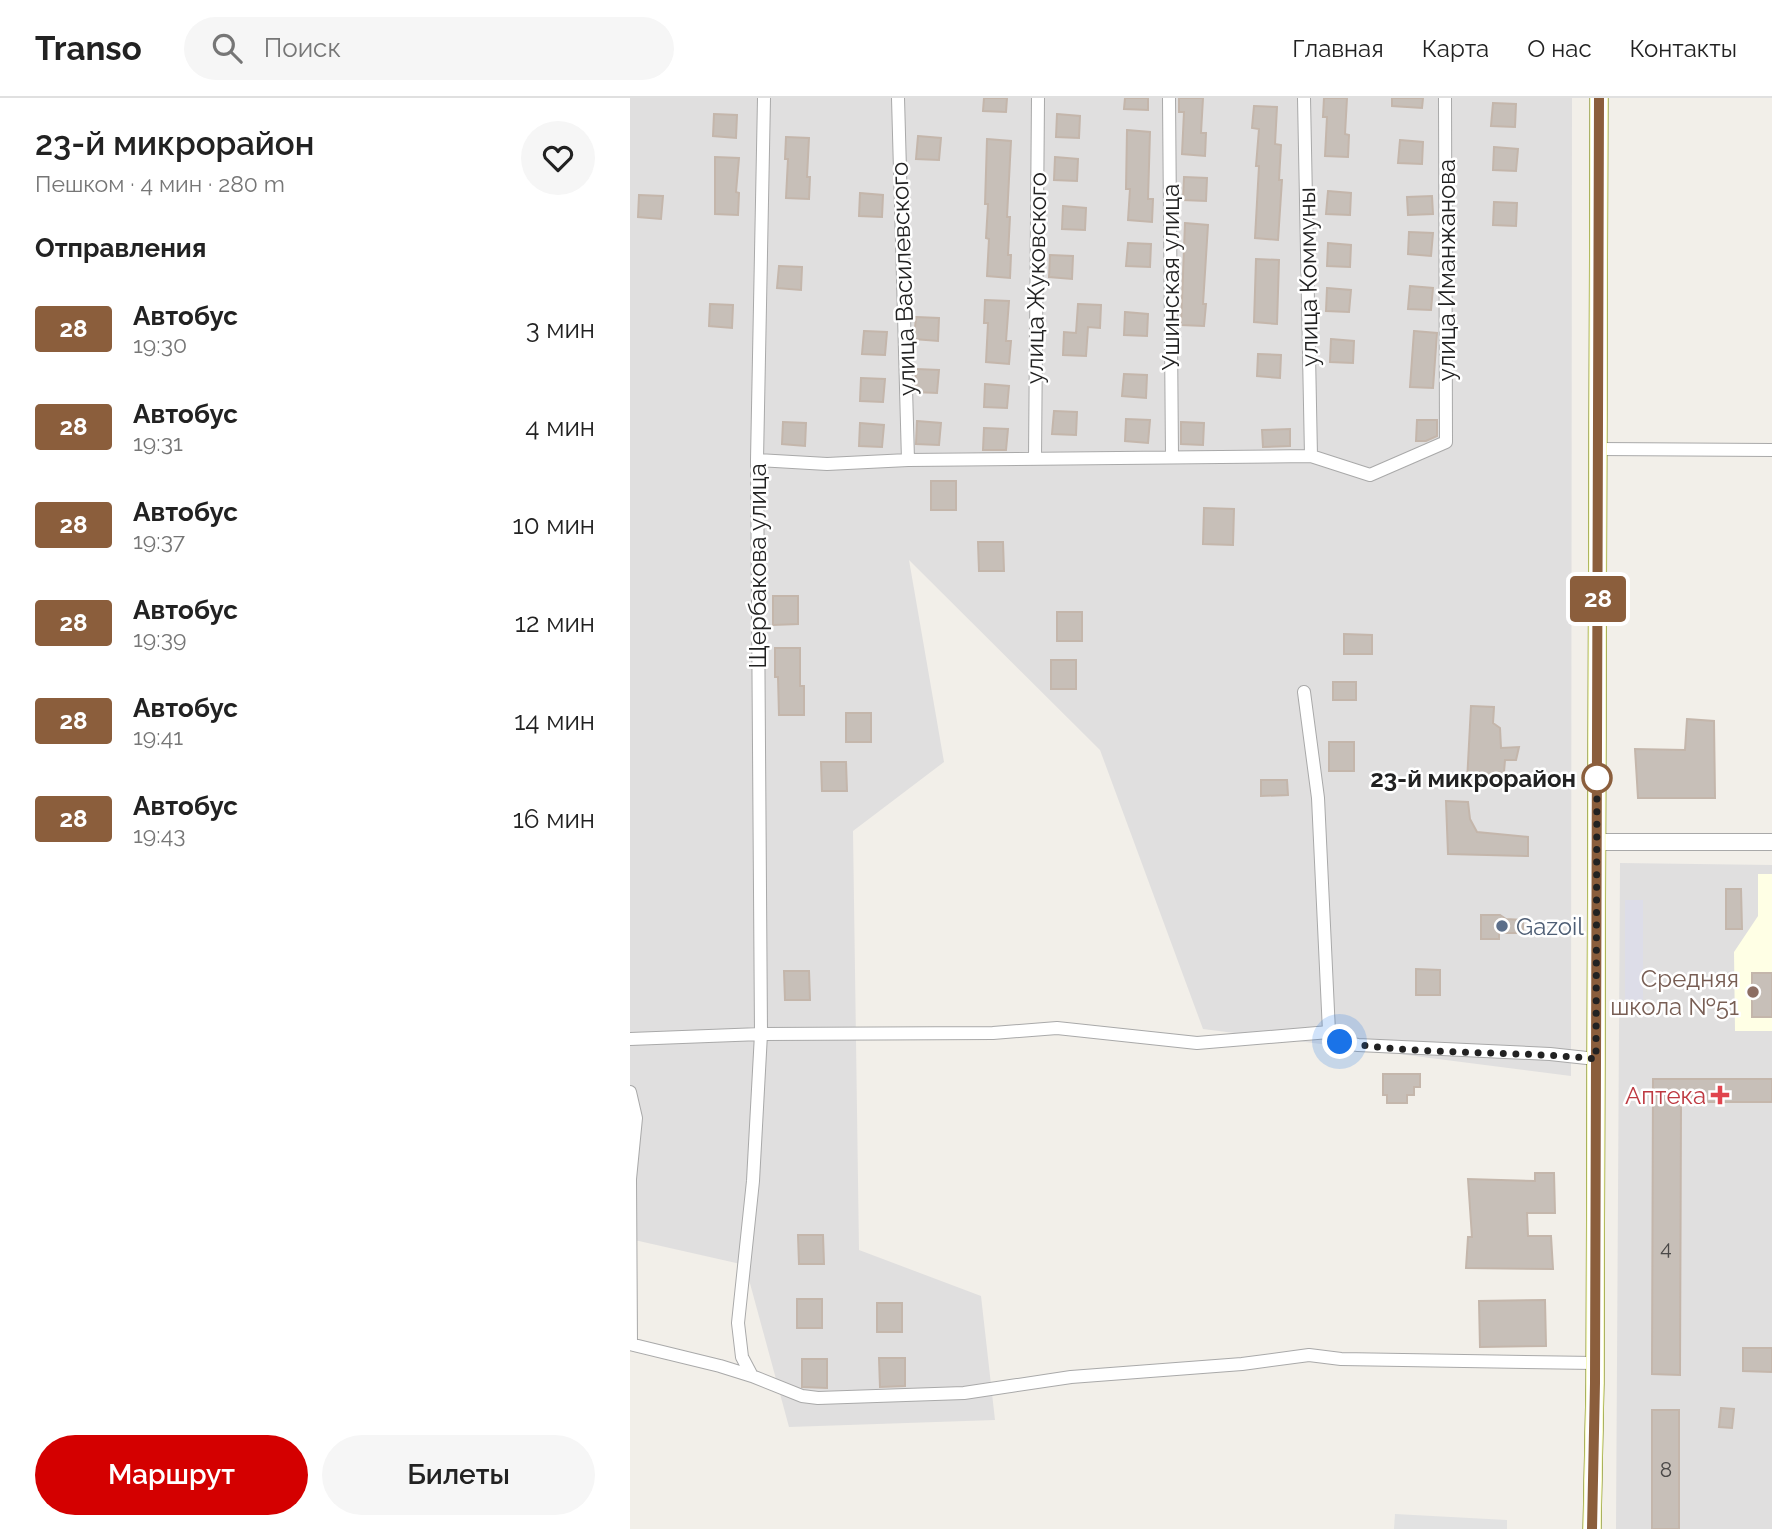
<!DOCTYPE html>
<html lang="ru">
<meta charset="utf-8">
<style>
body{margin:0;font-family:Raleway,sans-serif;background:#f6f6f6;color:#222;height:100vh;display:flex;flex-direction:column;font-size:26px;white-space:nowrap}
*{box-sizing:border-box;margin:0}
p{font-size:23px;color:#767676}
.icon{flex:none;width:38px;height:38px;fill:none;stroke:currentColor;stroke-width:2;stroke-linecap:round;stroke-linejoin:round}
.map{position:relative;flex:1;overflow:hidden}
.side{display:flex;flex-direction:column;background:#fff;width:630px}
.side>*{flex:none}
.badge{padding:0 14px;border-radius:5px;font-size:24px;line-height:46px}
.you{position:absolute;width:35px;height:35px;margin:-18px;border:5px solid #fff;border-radius:50%;background:#1a73e8;box-shadow:0 0 0 10px #1a73e833}
.map>.badge{position:absolute;translate:-50% -50%;box-shadow:0 0 0 4px #fff}
h2{padding:0 35px;font-size:26px;line-height:63px}
.round{display:grid;place-items:center;flex:none;width:74px;height:74px;border-radius:37px;background:#f6f6f6}
.head{display:flex;align-items:center;justify-content:space-between;height:119px;padding:0 35px}
h1{font-size:33px;font-weight:600;line-height:52px}
.primary-button{display:flex;gap:14px;margin-top:auto;padding:14px 35px}
.primary-button a{flex:1;height:80px;border-radius:42px;background:#d40000;color:#fff;font-size:28px;font-weight:600;line-height:80px;text-align:center}
.primary-button a+a{background:#f6f6f6;color:#222}
ul{padding:0;list-style:none}
li{display:flex;align-items:center;gap:21px;height:98px;padding:0 35px}
li div{flex:1}
li b{display:block;font-size:26px}
li em{font-style:normal}
li .badge{min-width:77px;font-weight:700;text-align:center}
header{display:flex;align-items:center;gap:42px;box-sizing:border-box;height:98px;padding:0 35px;background:#fff;border-bottom:2px solid #e0e0e0}
header strong{font-size:33px}
nav{display:flex;gap:38px;margin-inline-start:auto;font-size:24px}
.search{width:490px;height:63px;background:#f6f6f6;display:flex;align-items:center;gap:18px;box-sizing:border-box;padding:0 24px;border-radius:38px;color:#767676;font-size:26px}
main{display:flex;flex:1;min-height:0}
.map>svg:first-child{display:block}
.residential{fill:#e0dfdf}
.education{fill:#ffffe5}
.parking{fill:#e2e2e2}
.plaza{fill:#dddde8}
.building{fill:#c7bfb8;stroke:#c4b6ab;stroke-width:2}
.lines{fill:none;stroke-linecap:round;stroke-linejoin:round}
.minor-casing{stroke:#a9a9a9;stroke-width:14}
.tertiary-casing{stroke:#a9a9a9;stroke-width:18}
.secondary-casing{stroke:#707d05;stroke-width:19}
.minor{stroke:#fff;stroke-width:12}
.tertiary{stroke:#fff;stroke-width:16}
.secondary{stroke:#f7fabf;stroke-width:18}
.line-casing{stroke:#fff;stroke-width:16}
.line{stroke:#8b5e3c;stroke-width:10}
.walk{stroke:#222;stroke-width:7;stroke-dasharray:0 12.6}
.stop-dot{fill:#fff;stroke:#8b5e3c;stroke-width:3.5}
.service-dot{fill:#5c6f8a;stroke:#fff;stroke-width:2.5}
.education-dot{fill:#8d6e63;stroke:#fff;stroke-width:2.5}
.health-dot{fill:#e0444e;stroke:#fff;stroke-width:2.5}
.labels{text-anchor:middle;dominant-baseline:central;stroke-width:5;stroke-linejoin:round;paint-order:stroke}
.number-label{font-size:21px;fill:#4b4948}
.street-label{font-size:24px;fill:#222;stroke:#fff}
.stop-label{font-size:24px;font-weight:bold;fill:#222;stroke:#fff;text-anchor:end}
.service-label{font-size:24px;fill:#4e5e75;stroke:#fff;text-anchor:start}
.education-label{font-size:24px;fill:#785e54;stroke:#fff;text-anchor:end}
.health-label{font-size:24px;fill:#be3a42;stroke:#fff;text-anchor:end}
</style>
<header>
<strong>Transo</strong>
<div class="search"><svg class="icon" aria-label="search" viewBox="0 0 24 24"><circle cx="10" cy="10" r="6"/><path d="M15 15l6 6"/></svg>Поиск</div>
<nav><a>Главная</a><a>Карта</a><a>О нас</a><a>Контакты</a></nav>
</header>
<main>
<section class="side">
<div class="head"><div><h1>23-й микрорайон</h1><p>Пешком · 4 мин · 280 m</p></div><a class="round"><svg class="icon" aria-label="heart" viewBox="0 0 24 24"><path d="M12 20l-8-8c-3-5 5-10 8-4 3-6 11-1 8 4z"/></svg></a></div>
<h2>Отправления</h2>
<ul>
<li><span class="badge" style="background:#8b5e3c;color:#fff">28</span><div><b>Автобус</b><p>19:30</p></div><em>3 мин</em></li>
<li><span class="badge" style="background:#8b5e3c;color:#fff">28</span><div><b>Автобус</b><p>19:31</p></div><em>4 мин</em></li>
<li><span class="badge" style="background:#8b5e3c;color:#fff">28</span><div><b>Автобус</b><p>19:37</p></div><em>10 мин</em></li>
<li><span class="badge" style="background:#8b5e3c;color:#fff">28</span><div><b>Автобус</b><p>19:39</p></div><em>12 мин</em></li>
<li><span class="badge" style="background:#8b5e3c;color:#fff">28</span><div><b>Автобус</b><p>19:41</p></div><em>14 мин</em></li>
<li><span class="badge" style="background:#8b5e3c;color:#fff">28</span><div><b>Автобус</b><p>19:43</p></div><em>16 мин</em></li>
</ul>
<div class="primary-button"><a>Маршрут</a><a>Билеты</a></div>
</section>
<div class="map">
<svg width="1142" height="1431" viewBox="0 0 1142 1431">
<rect width="100%" height="100%" fill="#f2efe9"/>
<path class="residential" d="M0,0H942L941,978L573,931L470,652L279,462L314,664L223,733L229,1152L351,1198L365,1322L159,1329L115,1167L0,1141Z
M990,765L1142,767V1431H986Z"/>
<path class="education" d="M1128,776H1142V933H1105L1104,854L1128,818Z"/>
<path class="parking" d="M765,1416L877,1422V1431H764Z"/>
<path class="plaza" d="M995,802H1013V911L995,910Z"/>
<path class="building" d="M354,0H377L376,14L353,13Z
M495,0H518V12L494,11Z
M549,0H573L571,35H576L575,58L552,56L554,14H549Z
M694,0H717L715,36L719,37L718,59L695,58L697,19H693Z
M762,0H793L792,10L762,8Z
M863,5L886,6L885,29L861,28Z
M624,8L647,9L645,46L651,47L649,82H652L648,142L625,140L629,68H626L629,31L622,30Z
M84,16L107,17L106,40L83,38Z
M427,16L450,18L449,40L426,39Z
M497,32L520,34L518,101H523L522,124L498,122L500,91H496Z
M288,38L311,40L309,62L286,61Z
M156,39L179,40L177,79H180L179,101L156,100L158,61H155Z
M357,41L381,43L377,119H380L378,157H381L380,180L357,178L359,141L356,140L358,106H355Z
M770,42L793,44L792,66L768,65Z
M864,49L888,51L886,73L863,72Z
M85,59L109,60L106,94L109,95L108,117L85,116Z
M425,59L448,61L447,83L424,82Z
M554,79L577,80L576,103L553,102Z
M698,93L721,95L720,117L696,116Z
M230,95L253,97L252,119L229,118Z
M9,97L33,98L31,121L8,119Z
M802,98L803,116L778,117L777,99Z
M864,104L887,105L886,128L863,127Z
M433,108L456,110L455,132L432,131Z
M555,125L578,127L573,206H576L574,228L551,227Z
M779,134L803,135L801,158L778,156Z
M498,145L521,146L520,169L496,168Z
M698,145L721,147L720,169L697,168Z
M420,157L443,158L442,181L419,179Z
M626,161L649,162L647,226L624,224Z
M149,168L172,169L171,192L147,190Z
M780,188L803,190L801,212L778,211Z
M697,190L721,192L719,214L696,213Z
M355,202L379,203L376,243H381L379,266L356,264L358,225H354Z
M80,206L103,207L102,230L79,228Z
M448,206L471,207L470,230L458,229L456,258L433,257L434,234L446,235Z
M495,214L518,216L517,238L494,237Z
M286,219L309,220L308,243L284,241Z
M234,233L257,234L255,257L232,256Z
M784,233L807,235L803,290L780,289Z
M701,241L724,243L723,265L700,264Z
M628,256L651,257L650,280L627,278Z
M286,271L309,272L307,295L285,294Z
M494,276L517,277L516,300L492,298Z
M231,280L255,281L253,304L230,303Z
M355,286L379,288L377,310L354,309Z
M424,313L447,314L446,337L422,336Z
M496,321L520,322L518,345L495,343Z
M787,322H807V338L796,343H786Z
M287,323L311,325L309,347L286,346Z
M153,324L176,325L175,348L152,346Z
M551,324L574,325L573,347L551,346Z
M230,325L254,327L252,349L229,348Z
M354,330L378,331L376,352H353Z
M660,331V348L633,349L632,332Z
M301,383H326V412H301Z
M574,410L604,411L603,447L573,446Z
M348,444H373L374,473H349Z
M143,498H168V526L143,527Z
M427,514H452V543H427Z
M714,536L742,537V556H714Z
M145,550H170V588H174V617H149L148,579H145Z
M421,562H446V591H421Z
M703,584H726V602H703Z
M841,608L864,609L863,625L870,630L871,650L889,649L886,662H875L873,686L837,684Z
M216,615H241V644H216Z
M1057,621L1084,623L1085,700H1008L1005,651L1055,652Z
M699,644H724V673H699Z
M191,664H216L217,693H192Z
M631,682H657L658,697L631,698Z
M816,703L838,704L840,721L847,734L898,739V758L818,756Z
M1096,791H1111L1112,831H1096Z
M851,817H870L876,821L893,822V835H869V841H851Z
M786,871L810,872V897H786Z
M154,873H179L180,902H155Z
M1122,875H1142V919H1122Z
M753,976H790V989H784V997H777V1005H757V997H753Z
M1023,981H1142V1004H1051L1050,1277L1022,1276Z
M905,1075H924L925,1115H897L898,1138H921L923,1171L836,1170L838,1139H842L838,1081L905,1083Z
M168,1137H193L194,1166H169Z
M167,1201H192V1230H167Z
M915,1202L916,1248L850,1249L849,1203Z
M247,1205H272V1234H247Z
M1113,1250H1142V1274L1113,1273Z
M249,1260H275V1288L250,1289Z
M172,1261H197V1290L172,1289Z
M1091,1310L1104,1311L1102,1330L1089,1329Z
M1022,1312H1049V1431H1022Z"/>
<g class="lines">
<g class="minor-casing">
<path id="minor" d="M134,0L127,362L131,936L123,1083L108,1225L112,1259L122,1278L172,1298L188,1300L334,1295L441,1279L612,1266L679,1257L711,1261L965,1265
M268,0L278,362
M539,0L542,358
M674,0L681,358
M968,351L1142,352
M405,360L408,0
M127,362L197,366L278,362L681,358L740,377L816,344L815,0
M674,594L688,700L699,934L710,944L728,947L920,956L966,961
M0,941L131,936L363,935L427,930L567,945L699,934
M0,994L6,1020L0,1081L1,1246
M0,1246L90,1268L122,1278"/>
</g>
<g class="tertiary-casing">
<path id="tertiary" d="M967,744H1142"/>
</g>
<g class="secondary-casing">
<path id="secondary" d="M962,1431L965,1285L969,0"/>
</g>
<use href="#minor" class="minor"/>
<use href="#tertiary" class="tertiary"/>
<use href="#secondary" class="secondary"/>
</g>
<g class="lines">
<g class="line-casing">
<path id="line" d="M962,1431L965,1285L969,0"/>
</g>
<use href="#line" class="line"/>
<path class="walk" d="M710,944C794,958 881,952 966,961L967,680"/>
</g>
<circle class="stop-dot" cx="967" cy="680" r="14"/>
<circle class="service-dot" cx="872" cy="828" r="7"/>
<circle class="education-dot" cx="1123" cy="894" r="7"/>
<path class="health-dot" d="M1086.5 986.5h7v7h7v7h-7v7h-7v-7h-7v-7h7z"/>
<g class="labels">
<g class="number-label">
<text x="1036" y="1149">4</text>
<text x="1036" y="1371">8</text>
</g>
<g class="street-label">
<text transform="translate(816 172) rotate(-90)">улица Иманжанова</text>
<text transform="translate(540 179) rotate(-90)">Ушинская улица</text>
<text transform="translate(678 179) rotate(-91)">улица Коммуны</text>
<text transform="translate(406 180) rotate(-89)">улица Жуковского</text>
<text transform="translate(273 181) rotate(-92)">улица Василевского</text>
<text transform="translate(127 468) rotate(-90)">Щербакова улица</text>
</g>
<g class="stop-label">
<text x="946" y="680">23-й микрорайон</text>
</g>
<g class="service-label">
<text x="886" y="828">Gazoil</text>
</g>
<g class="education-label">
<text x="1109" y="880">Средняя<tspan x="1109" dy="28">школа №51</tspan></text>
</g>
<g class="health-label">
<text x="1076" y="997">Аптека</text>
</g>
</g>
</svg>
<div class="you" style="left:710px;top:944px"></div>
<b class="badge" style="left:968px;top:501px;background:#8b5e3c;color:#fff">28</b>
</div>
</main>
